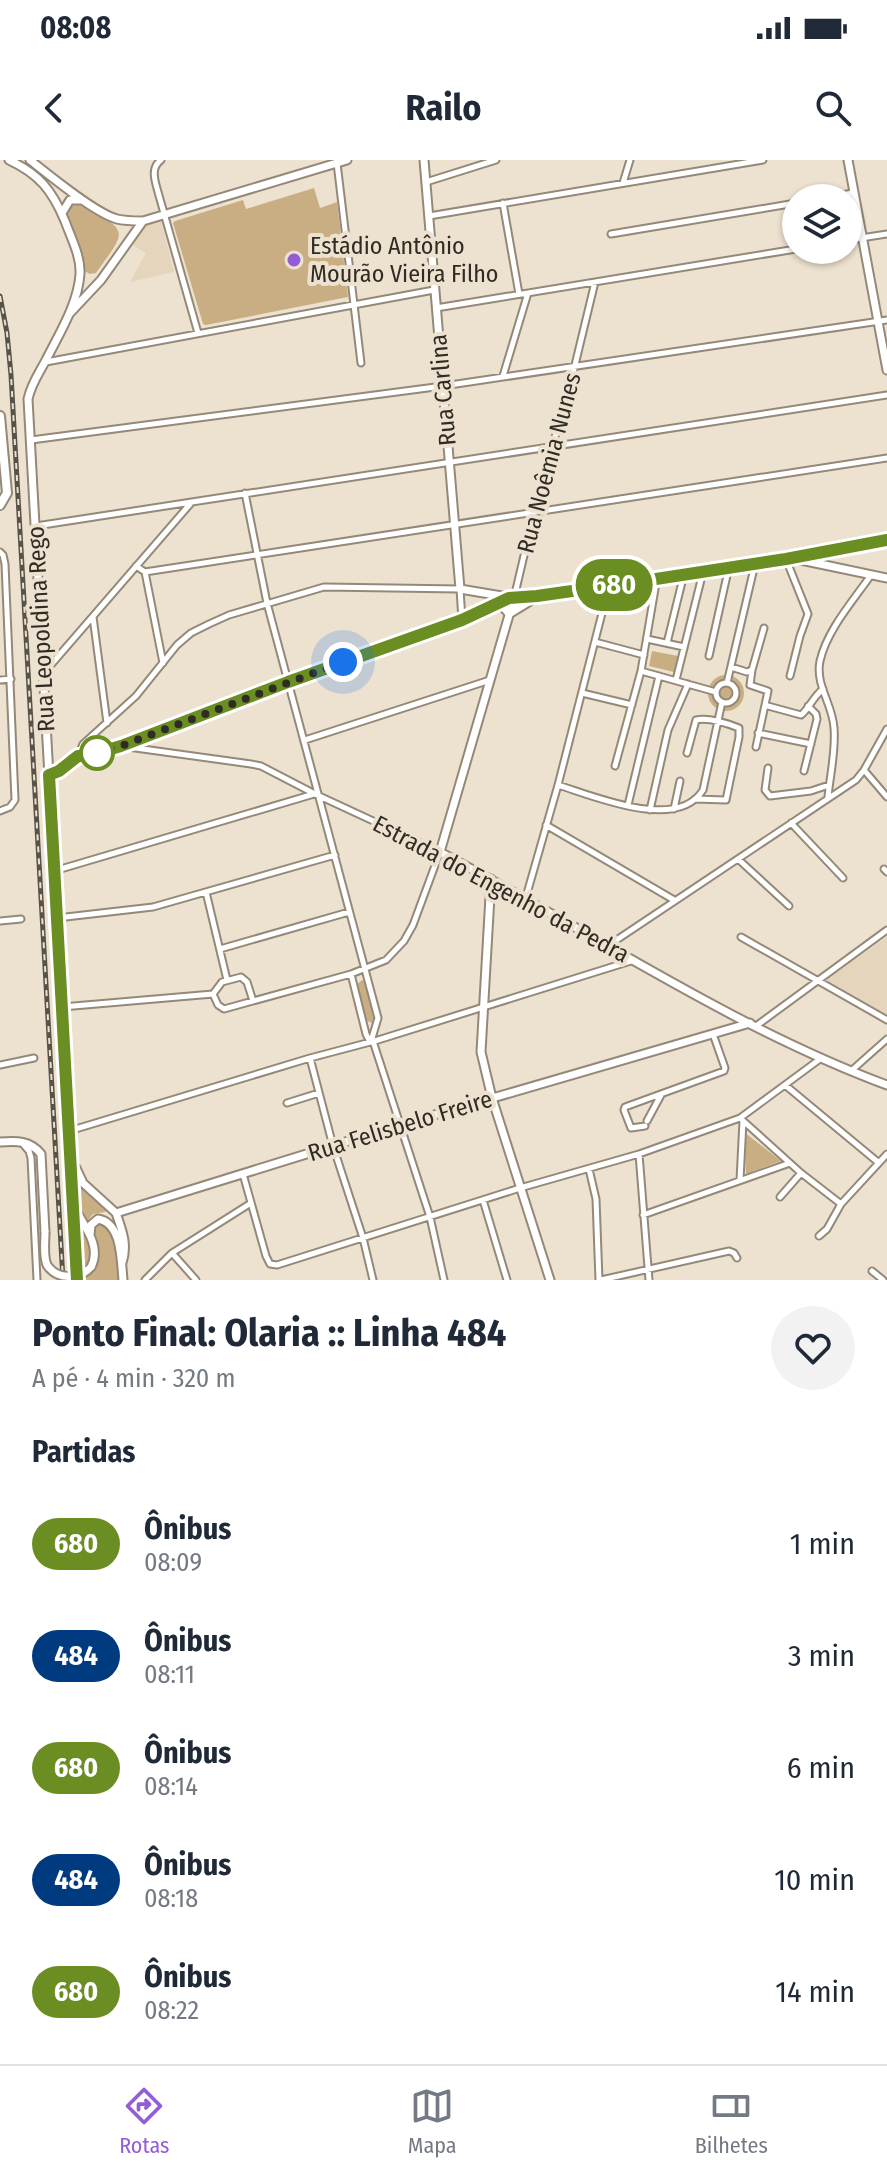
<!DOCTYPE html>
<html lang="pt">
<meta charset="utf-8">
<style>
body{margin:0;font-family:"Fira Sans Condensed",sans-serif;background:#f2f2f3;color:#1f2937;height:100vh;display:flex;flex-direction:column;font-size:30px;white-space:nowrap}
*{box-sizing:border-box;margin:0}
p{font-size:26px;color:#747a83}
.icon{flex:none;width:44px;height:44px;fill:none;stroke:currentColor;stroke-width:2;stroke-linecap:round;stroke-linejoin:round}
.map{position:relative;height:1120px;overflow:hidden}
.sheet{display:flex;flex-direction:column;background:#fff;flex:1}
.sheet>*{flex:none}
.badge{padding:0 16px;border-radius:26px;font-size:28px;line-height:52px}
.buttons{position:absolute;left:782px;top:24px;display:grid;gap:16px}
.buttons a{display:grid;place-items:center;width:80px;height:80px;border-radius:50%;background:#fff;box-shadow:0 2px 6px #0004;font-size:40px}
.you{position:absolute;width:40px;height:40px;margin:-20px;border:6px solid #fff;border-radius:50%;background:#1a73e8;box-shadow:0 0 0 12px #1a73e833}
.map>.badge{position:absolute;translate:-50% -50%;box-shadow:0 0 0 4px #fff}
h2{padding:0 32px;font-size:30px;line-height:72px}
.round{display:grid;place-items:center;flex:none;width:84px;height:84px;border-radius:42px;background:#f2f2f3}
.headline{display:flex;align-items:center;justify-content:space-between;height:136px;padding:0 32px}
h1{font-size:38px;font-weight:700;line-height:60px}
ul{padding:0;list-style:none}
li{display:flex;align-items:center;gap:24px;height:112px;padding:0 32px}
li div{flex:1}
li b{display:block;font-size:30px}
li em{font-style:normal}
li .badge{min-width:88px;font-weight:700;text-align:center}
.status{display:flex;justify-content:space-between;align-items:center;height:56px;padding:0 40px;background:#fff;direction:ltr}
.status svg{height:22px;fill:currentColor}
header{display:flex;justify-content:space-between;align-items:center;height:104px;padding:0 32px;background:#fff;font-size:36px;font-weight:700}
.tabs{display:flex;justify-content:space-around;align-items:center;height:112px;border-top:2px solid #e0e1e3;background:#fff;font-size:22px;color:#747a83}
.tabs a{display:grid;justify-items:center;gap:4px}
.tabs .on{color:#925dd6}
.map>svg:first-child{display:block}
.built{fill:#e5d5bd}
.green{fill:#caae83}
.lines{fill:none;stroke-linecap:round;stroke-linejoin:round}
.street-casing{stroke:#948978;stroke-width:9}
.secondary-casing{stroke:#948978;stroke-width:11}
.primary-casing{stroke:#948978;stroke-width:12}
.street{stroke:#fff;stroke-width:5}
.secondary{stroke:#fff;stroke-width:7}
.primary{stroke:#fff;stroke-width:8}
.rail-casing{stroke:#585349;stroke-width:5}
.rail{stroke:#ede1cf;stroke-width:2;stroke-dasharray:6;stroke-linecap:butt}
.secondary-bridge-casing{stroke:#948978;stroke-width:11;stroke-linecap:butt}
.secondary-bridge{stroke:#fff;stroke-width:7}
.line-casing{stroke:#fff;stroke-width:18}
.line{stroke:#6b8e23;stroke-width:12}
.walk{stroke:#302c25;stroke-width:8;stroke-dasharray:0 14.4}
.poi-dot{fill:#925dd6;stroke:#ede1cf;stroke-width:3}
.stop-dot{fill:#fff;stroke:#6b8e23;stroke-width:4}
.labels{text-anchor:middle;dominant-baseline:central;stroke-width:8;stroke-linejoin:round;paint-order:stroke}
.poi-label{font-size:24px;fill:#302c25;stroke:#ede1cf;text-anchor:start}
.street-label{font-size:24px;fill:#302c25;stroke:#ede1cf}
</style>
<div class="status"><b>08:08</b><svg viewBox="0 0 49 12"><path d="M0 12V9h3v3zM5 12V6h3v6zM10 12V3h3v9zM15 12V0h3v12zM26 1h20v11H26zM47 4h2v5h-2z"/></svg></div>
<header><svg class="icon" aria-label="back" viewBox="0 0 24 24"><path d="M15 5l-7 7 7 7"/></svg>Railo<svg class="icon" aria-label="search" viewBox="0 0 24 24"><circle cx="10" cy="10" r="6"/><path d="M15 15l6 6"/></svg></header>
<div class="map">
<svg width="887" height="1120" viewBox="0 0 887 1120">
<rect width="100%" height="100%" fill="#ede1cf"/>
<path class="built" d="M161,60L174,112L130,122L146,93L128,82L134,73L148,63Z
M887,777V857L824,821Z"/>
<path class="green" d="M314,28L320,48L337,42L348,137L206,165L203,164L173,63L175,61L243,40L246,49Z
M81,43C128,73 129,67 96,113L90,114L81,109L65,55L72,46Z
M652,491L678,496L674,512L649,506Z
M708 533a18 18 0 1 1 36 0a18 18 0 1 1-36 0Z
M362,820L367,822L376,859L372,863L365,860L356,825Z
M744,972L781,1001L746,1014Z
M80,1024L107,1048L105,1052L93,1054L85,1064L76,1046L75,1029Z
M73,1046L88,1073L97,1058L114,1070L121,1120H77Z"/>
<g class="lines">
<g class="street-casing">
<path id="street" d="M161,0C150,8 155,21 158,32L198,173
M337,3L361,203
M426,22L496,0
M623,23L630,0
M824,38L853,33
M503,43L519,134
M429,56L763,0
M611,74L796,43
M848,80L887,74
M436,148L796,89
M46,202L434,130
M503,216L528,133
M31,280L443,226L887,160
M245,333L267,443L378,858L372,878L430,1057L444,1120
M36,366L887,235
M0,392L3,395L5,404L15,640L10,647L0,651
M786,399L808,454L800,476L790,516
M136,406L145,412L887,298
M145,412L163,503
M514,438L534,353L575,205L595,122
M93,457L107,563
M647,479L684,487
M595,482L644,495
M667,483L683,418L702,415
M709,496L728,411L734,409
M731,507L747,512L752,510L764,468
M752,510L750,525L768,531L756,587
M641,511L716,532
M43,514L191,343
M0,520L11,519
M676,520L703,412
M727,523L755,404
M716 533a10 10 0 1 1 20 0a10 10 0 1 1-20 0Z
M582,533L632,545
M768,546L801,555C808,550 813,537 823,529
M758,573L811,584
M305,580L490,520
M122,586L288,522L462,460L508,438
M687,593L696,560C709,557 726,563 739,568V577L726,640L695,639
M78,596L83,584L136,536L177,485L191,473L209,464L229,455L324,427L460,429L462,460
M615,606L641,511L656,423
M768,608L765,630L770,636L811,631L829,625
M864,610L887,637
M804,611L817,559L816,554L808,546
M49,615L59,611L78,596H87L121,586L251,604L261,606L315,634L440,692L413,765L404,781L386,800L351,814L224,849L218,845L213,834
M558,625C594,636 677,672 703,630L722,542
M828,637C830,615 836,591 834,568C833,545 815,525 820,501C827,470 853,441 871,415
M628,645L659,516
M674,649L680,621
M650,650L668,570L688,524
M791,663L843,718
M546,665L674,740
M738,699L789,746
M884,709L887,712
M54,711L314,634
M206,732L227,820
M526,737L558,625L609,426
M57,758L153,747L335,695
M0,761L21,759
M741,777L887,860
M609,785L856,620L864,610L887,569
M220,789L349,752
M351,814L366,874L370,882
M213,834L222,822L241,817L247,822L253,841
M62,847L213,834
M756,866L887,770
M310,898L333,986L363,1078L373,1120
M0,905L34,898
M851,911L887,879
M785,925L879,1003
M287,943L319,933
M740,958L801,1013L841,1044
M647,961L661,935
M645,966L631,968L624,950L625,947L724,911L725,908L713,874
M69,971L310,898L378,880L634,800
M23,984L29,991L31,998L37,1120
M639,994L649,1120
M589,1009L596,1039L599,1120
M243,1014L266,1096L270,1104L277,1105L520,1028L639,994L740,958L820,899
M740,1020L743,961
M780,1037L801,1013
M483,1040L507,1120
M643,1055L790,1003
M819,1076L827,1069L841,1044L887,994
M172,1093L196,1120
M872,1111L883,1120
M145,1120L172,1093L251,1043
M601,1120L729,1091L734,1093L737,1098"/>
</g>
<g class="secondary-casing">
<path id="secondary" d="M9,0C39,14 52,30 65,61C71,78 81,96 80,114C78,144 59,174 46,200C39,213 31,224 28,239L77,1120
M30,0C49,15 95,53 117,59C125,61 134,61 143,61L347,0
M424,0L460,429L514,438L537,436L790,398L887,380
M848,0L887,210
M62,53L70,40H81
M70,153L101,120L143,61
M796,399L887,418
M514,438L440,692C588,770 731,867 887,925
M496,444L504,448L509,454
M509,454L535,438
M491,719L481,892L492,938L550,1120
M0,982C16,981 30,980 41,994L45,1072
M71,1003L76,1008L83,1023L116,1053L400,965L750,863
M74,1047C84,1066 102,1086 91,1107
M116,1053C122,1070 128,1085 122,1103
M90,1075L91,1065L98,1059C122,1063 121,1100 123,1120"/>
</g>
<g class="primary-casing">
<path id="primary" d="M0,256L7,333L0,345"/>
</g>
<use href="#street" class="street"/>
<use href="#secondary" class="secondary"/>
<use href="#primary" class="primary"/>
<g class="rail-casing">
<path id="rail" d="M0,136L7,173L11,215L63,1120"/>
</g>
<use href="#rail" class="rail"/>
<g class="secondary-bridge-casing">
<path id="secondary-bridge" d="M45,1072C45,1082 43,1096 47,1105C57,1120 79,1120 91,1107"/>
</g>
<use href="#secondary-bridge" class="secondary-bridge"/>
</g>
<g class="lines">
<g class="line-casing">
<path id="line" d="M77,1120L49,615L59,611L78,596H87L121,586L288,522L462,460L509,438L537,436L656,419L786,399L887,380"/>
</g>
<use href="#line" class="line"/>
<path class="walk" d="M97,593L121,586L343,502"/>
</g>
<circle class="poi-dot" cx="294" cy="100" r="8"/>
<circle class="stop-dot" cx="97" cy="593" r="16"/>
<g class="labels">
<g class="poi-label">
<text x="310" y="86">Estádio Antônio<tspan x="310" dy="28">Mourão Vieira Filho</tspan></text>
</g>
<g class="street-label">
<text transform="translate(443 230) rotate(-95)">Rua Carlina</text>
<text transform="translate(549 303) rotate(-75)">Rua Noêmia Nunes</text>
<text transform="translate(41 469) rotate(-93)">Rua Leopoldina Rego</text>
<text transform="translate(501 729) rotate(28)">Estrada do Engenho da Pedra</text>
<text transform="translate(400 966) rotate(-17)">Rua Felisbelo Freire</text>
</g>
</g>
</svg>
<div class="buttons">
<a><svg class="icon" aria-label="layers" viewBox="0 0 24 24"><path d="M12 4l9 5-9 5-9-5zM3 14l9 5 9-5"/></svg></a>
</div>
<div class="you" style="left:343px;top:502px"></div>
<b class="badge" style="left:614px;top:425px;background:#6b8e23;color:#fff">680</b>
</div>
<section class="sheet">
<div class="headline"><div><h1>Ponto Final: Olaria :: Linha 484</h1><p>A pé · 4 min · 320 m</p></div><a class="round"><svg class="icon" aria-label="heart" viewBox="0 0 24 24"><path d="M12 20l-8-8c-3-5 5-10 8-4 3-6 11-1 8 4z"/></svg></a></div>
<h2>Partidas</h2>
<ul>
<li><span class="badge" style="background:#6b8e23;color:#fff">680</span><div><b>Ônibus</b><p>08:09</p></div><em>1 min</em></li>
<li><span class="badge" style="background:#003b80;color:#fff">484</span><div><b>Ônibus</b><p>08:11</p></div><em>3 min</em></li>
<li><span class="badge" style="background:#6b8e23;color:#fff">680</span><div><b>Ônibus</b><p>08:14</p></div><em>6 min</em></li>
<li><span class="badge" style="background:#003b80;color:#fff">484</span><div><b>Ônibus</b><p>08:18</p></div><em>10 min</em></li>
<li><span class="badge" style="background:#6b8e23;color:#fff">680</span><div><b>Ônibus</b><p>08:22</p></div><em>14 min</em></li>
</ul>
</section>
<nav class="tabs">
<a class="on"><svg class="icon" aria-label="directions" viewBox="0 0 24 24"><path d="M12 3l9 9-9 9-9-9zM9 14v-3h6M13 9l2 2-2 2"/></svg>Rotas</a>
<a><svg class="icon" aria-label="map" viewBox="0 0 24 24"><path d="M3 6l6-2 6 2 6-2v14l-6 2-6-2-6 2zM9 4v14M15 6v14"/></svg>Mapa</a>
<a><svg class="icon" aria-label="tickets" viewBox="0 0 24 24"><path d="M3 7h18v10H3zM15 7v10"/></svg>Bilhetes</a>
</nav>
